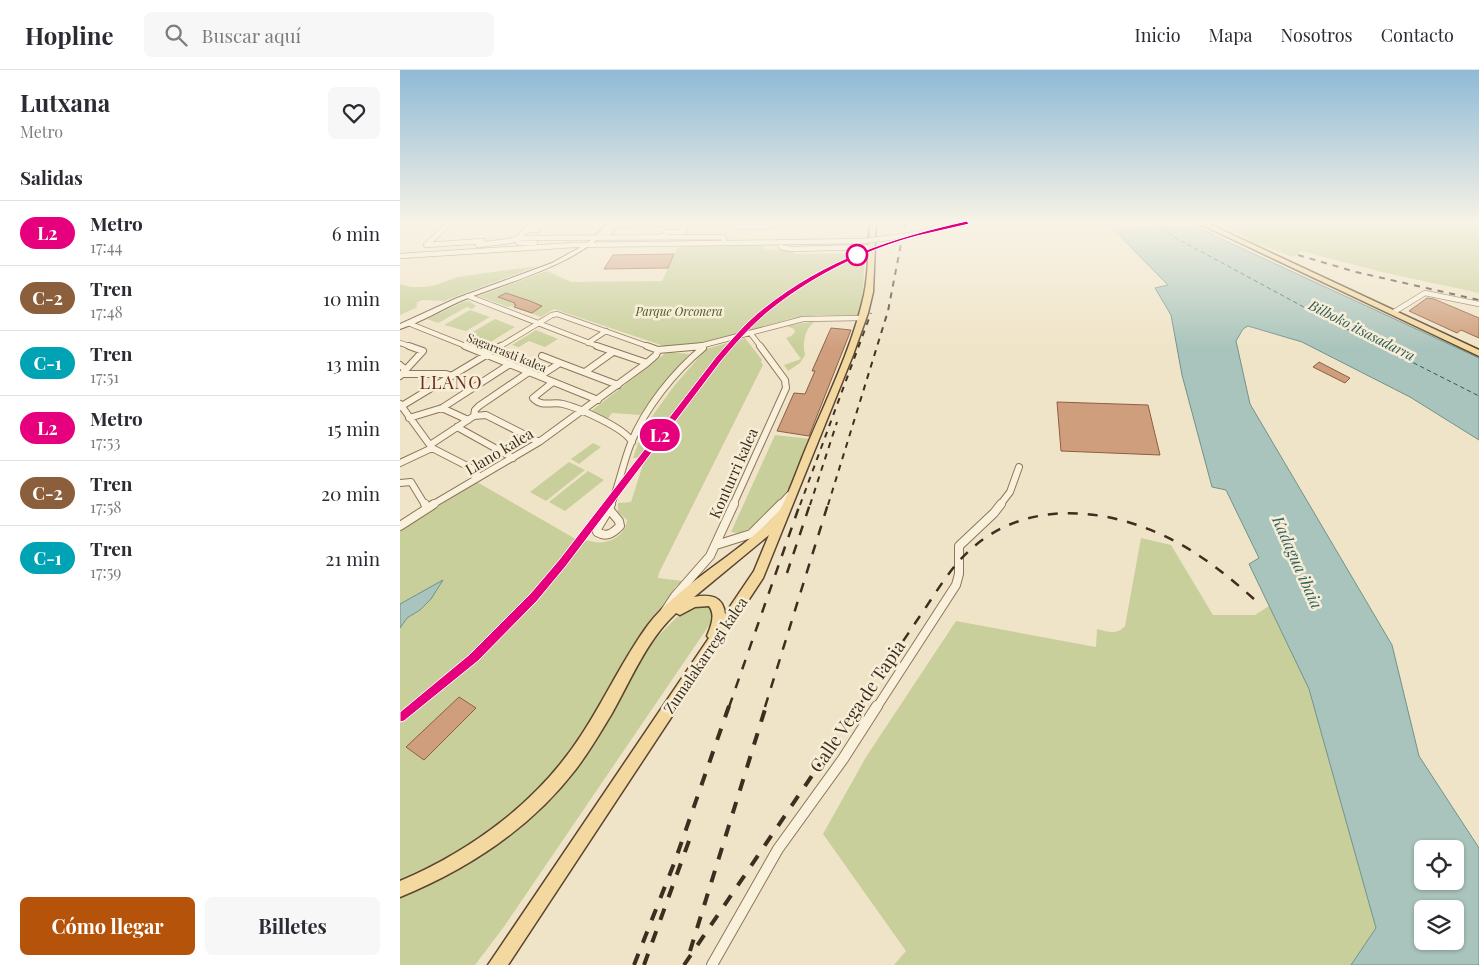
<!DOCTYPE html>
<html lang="es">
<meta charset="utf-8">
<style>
body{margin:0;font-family:"Playfair Display",serif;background:#f7f7f7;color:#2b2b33;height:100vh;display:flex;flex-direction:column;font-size:19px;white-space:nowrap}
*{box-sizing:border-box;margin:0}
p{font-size:16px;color:#7c7c81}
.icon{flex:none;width:28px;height:28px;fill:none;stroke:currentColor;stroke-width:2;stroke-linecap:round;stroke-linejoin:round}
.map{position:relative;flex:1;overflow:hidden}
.details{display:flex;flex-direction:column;background:#fff;width:400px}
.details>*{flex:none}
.badge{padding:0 10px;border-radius:16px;font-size:18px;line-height:32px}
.buttons{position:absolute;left:1014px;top:770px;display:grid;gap:10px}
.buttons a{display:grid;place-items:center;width:50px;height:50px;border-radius:8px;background:#fff;box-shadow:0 1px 4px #0004;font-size:25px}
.map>.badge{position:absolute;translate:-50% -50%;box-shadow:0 0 0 2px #fff}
h2{padding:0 20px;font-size:19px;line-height:45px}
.round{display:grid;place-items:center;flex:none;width:52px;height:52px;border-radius:8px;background:#f7f7f7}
.summary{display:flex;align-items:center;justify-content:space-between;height:85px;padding:0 20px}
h1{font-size:24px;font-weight:700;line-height:38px}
.cta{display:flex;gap:10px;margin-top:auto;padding:10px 20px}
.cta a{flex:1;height:58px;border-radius:8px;background:#b45309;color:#fff;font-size:20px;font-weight:700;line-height:58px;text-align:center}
.cta a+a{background:#f7f7f7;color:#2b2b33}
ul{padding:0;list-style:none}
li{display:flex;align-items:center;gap:15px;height:65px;padding:0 20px;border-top:1px solid #e1e1e2}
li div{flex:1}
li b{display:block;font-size:19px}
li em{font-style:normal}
li .badge{min-width:55px;font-weight:700;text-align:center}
header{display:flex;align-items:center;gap:30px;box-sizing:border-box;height:70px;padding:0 25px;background:#fff;border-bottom:1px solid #e1e1e2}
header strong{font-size:24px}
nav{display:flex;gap:28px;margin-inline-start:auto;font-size:18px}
.search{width:350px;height:45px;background:#f7f7f7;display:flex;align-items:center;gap:12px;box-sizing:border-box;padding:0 18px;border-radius:8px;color:#7c7c81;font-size:19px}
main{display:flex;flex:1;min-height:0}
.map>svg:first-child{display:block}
.green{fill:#c9cf9b}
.water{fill:#a9c4bc;stroke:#6f938a;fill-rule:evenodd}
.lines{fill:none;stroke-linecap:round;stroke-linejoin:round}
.ferry{stroke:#2f5d5a;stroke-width:1;stroke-dasharray:4.5 3;stroke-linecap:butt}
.building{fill:#cf9f7d;stroke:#8d5f41}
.street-far3-casing{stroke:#8d765c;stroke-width:6}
.street-far2-casing{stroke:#8d765c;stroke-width:8}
.street-far1-casing{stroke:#8d765c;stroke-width:10}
.street-casing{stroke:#8d765c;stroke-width:12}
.secondary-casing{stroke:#6f573f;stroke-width:2}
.primary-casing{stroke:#5b4430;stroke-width:3}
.street-far3{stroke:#faf1dc;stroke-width:4.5}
.street-far2{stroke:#faf1dc;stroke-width:6}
.street-far1{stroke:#faf1dc;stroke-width:8}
.street{stroke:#faf1dc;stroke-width:10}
.secondary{fill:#faf1dc;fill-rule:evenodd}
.primary{fill:#f3d9a0;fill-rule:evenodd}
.rail-far2{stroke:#3d2e20;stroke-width:2;stroke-dasharray:6 6;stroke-linecap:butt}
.rail-far1{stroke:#3d2e20;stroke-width:2.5;stroke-dasharray:10 10;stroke-linecap:butt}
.rail{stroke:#3d2e20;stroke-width:4;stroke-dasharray:12 12;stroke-linecap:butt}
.street-bridge-casing{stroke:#8d765c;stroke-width:6;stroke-linecap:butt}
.street-bridge{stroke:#faf1dc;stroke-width:4.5}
.line{fill:#e6007e;stroke:#fff}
.stop-dot{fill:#fff;stroke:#e6007e;stroke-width:2.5}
.labels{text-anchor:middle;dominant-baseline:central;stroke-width:5;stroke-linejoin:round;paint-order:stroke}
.far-park-label{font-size:12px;font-style:italic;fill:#4d5a26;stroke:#f7eed8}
.far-street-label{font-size:12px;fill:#3d2e20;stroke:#f7eed8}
.far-water-label{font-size:14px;font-style:italic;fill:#2f5d5a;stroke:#f7eed8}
.street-label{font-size:15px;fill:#3d2e20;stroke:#f7eed8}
.water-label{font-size:16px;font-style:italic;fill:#2f5d5a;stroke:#f7eed8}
.quarter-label{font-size:18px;letter-spacing:1px;fill:#6b2e1e;stroke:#f7eed8}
.near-street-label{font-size:18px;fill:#3d2e20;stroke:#f7eed8}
</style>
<header>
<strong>Hopline</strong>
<div class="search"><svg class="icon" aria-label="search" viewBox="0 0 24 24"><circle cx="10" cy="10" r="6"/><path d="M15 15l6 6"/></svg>Buscar aquí</div>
<nav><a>Inicio</a><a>Mapa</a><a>Nosotros</a><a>Contacto</a></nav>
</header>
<main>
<section class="details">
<div class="summary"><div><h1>Lutxana</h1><p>Metro</p></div><a class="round"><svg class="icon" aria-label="heart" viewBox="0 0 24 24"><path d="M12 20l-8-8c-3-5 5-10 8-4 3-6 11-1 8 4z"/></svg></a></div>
<h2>Salidas</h2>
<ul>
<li><span class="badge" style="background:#e6007e;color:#fff">L2</span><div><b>Metro</b><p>17:44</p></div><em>6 min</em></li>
<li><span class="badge" style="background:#8b5e3c;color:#fff">C-2</span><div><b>Tren</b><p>17:48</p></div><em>10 min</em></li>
<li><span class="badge" style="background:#00a3b4;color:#fff">C-1</span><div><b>Tren</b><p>17:51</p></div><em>13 min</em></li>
<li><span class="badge" style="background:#e6007e;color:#fff">L2</span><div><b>Metro</b><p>17:53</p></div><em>15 min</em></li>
<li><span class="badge" style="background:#8b5e3c;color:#fff">C-2</span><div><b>Tren</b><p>17:58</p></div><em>20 min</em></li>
<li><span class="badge" style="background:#00a3b4;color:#fff">C-1</span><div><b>Tren</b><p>17:59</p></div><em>21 min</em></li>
</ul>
<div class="cta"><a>Cómo llegar</a><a>Billetes</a></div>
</section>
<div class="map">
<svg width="1079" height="895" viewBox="0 0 1079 895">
<rect width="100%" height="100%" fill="#f0e4c8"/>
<path class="green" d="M821,153H1079V223L982,202L901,181L893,187L852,172Z
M358,173L357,176H365V179L394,181V184L465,183L463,220L459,245H419L393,248L296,275L264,276L154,239L141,247L111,236L108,237L79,226L147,201L171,212L262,211L277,178H281L282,175Z
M138,196L44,231L22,230L16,233L18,234L15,236L18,237L0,245V214L11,217H25L36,215L57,207Z
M69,231L76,236L72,239L67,237L38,253L27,249L63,232Z
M70,240L90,247L66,261L44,255Z
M95,249L115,257L89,273L71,263Z
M416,251C405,257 402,273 405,285L400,293L388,301L384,295L401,289L386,268L391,266L395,262L394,259L387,256Z
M136,260L158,269L145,277L129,271L119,277L112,275Z
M345,268L362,290L361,292L363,295L259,503L258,508L283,511L276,516L266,533L255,544L231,582L201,637L169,687L134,730L81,767L33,794L0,809V460L77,412L179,471C189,469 196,474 204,472C216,470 226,462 227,450L218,442V433L231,432L245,388H233L239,371L243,368L245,356L274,316L306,279Z
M267,282L289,284L240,345L212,343L207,350L190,342Z
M375,365L411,369C406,383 401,399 393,411C384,427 351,469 331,462Z
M193,373L201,377L179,394L171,389Z
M169,392L185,400L146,431L130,422Z
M188,401L204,410L165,441L149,432Z
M741,468L771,475L813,545H855L869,536L909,619L976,858L951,895H494L506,881L423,764L466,687L556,551L696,577L697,559C708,562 717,565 725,556Z
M303,535L311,539L313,545L310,554L103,858L75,895H0V828L53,803L107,769L147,734L182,691L252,572L285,539Z"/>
<path class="water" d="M707,153H792L813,165L1079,288V370L1010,327L902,272L848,256L843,259L836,271L850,334L992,575L1019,686L1079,778V895H951L976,858L909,619L849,494L859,488L826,420L812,417L782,305L771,245L755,218L768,215ZM1022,779H1055V811H1022ZM1022,839H1055V871H1022Z
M43,510L31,529L20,540L7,548L0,558V534Z"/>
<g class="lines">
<path class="ferry" d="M757,153L774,167L913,242L1079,326"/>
</g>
<path class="building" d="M274,184L268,198L204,199L213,185Z
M106,223L130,231L142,236L132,243L114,237L116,235L114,234L115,233L98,227Z
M1027,228L1034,229L1079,248V268L1061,260L1057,263L1009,241Z
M431,258L451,260L409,366L377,361L394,323L405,324L415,301H412Z
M919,292L950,308L945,313L913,297Z
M657,332L748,335L760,385L661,381Z
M59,627L76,638L24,690L6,677Z"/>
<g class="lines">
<g class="street-far3-casing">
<path id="street-far3" d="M132,153L117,170L119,173H135
M327,153L340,157L372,156
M214,155L285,153
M125,160H138
M510,165L530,161L546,153
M261,166H264L266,162H284L285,160H282L285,153
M205,167L218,153
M380,172L381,177L390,179L471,177
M26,175L83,171
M26,175L50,153
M78,175L110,171L118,168L322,167L324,168L323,172
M0,186L174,175L465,171
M68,226L200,277
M994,242L1025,223L1079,234
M8,253L68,277
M351,264L361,277
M0,273L12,277
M188,273L206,261
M99,277L152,245L157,244L250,277
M296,277L403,249L462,248"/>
</g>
<g class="street-far2-casing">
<path id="street-far2" d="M65,276L198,330
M197,276L247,293
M247,276L258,280L303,276
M142,286L160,293
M0,295L6,300
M185,302L213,282
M2,304H46L52,306
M0,306L23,281L9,276
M140,306L160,293L218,315
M153,312L133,328C142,338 152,331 163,334C179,338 225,358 232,372
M0,334L32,378L73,399L77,404L74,410
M0,337L101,276
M42,338L68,350
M74,346L86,345L139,372
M9,348L42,338L110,294
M57,357L113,388
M30,375L74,346L75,340L79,336L129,302
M0,393L32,378
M0,413L11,412L25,435
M32,435L139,372L247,293L256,285L258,280
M211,435C219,415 223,393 231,373C245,338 274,302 303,278
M333,435L386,318L385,310L360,276
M380,435L389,425
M600,435L610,422L619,397"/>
</g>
<g class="street-far1-casing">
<path id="street-far1" d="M25,434L27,438
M209,439L219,451L220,456C213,463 207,468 197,462V459Z
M209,439L211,434
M0,456L34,434
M316,475L351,464L381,434
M265,541L275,526L310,486L334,434
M477,637L556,515L559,504V476L594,443L601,434"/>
</g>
<g class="street-casing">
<path id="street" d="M312,895L378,779L443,689L477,636"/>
</g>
<g class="secondary-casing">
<path id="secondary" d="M209,153H216C175,196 116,209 63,230C42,239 22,252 0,259V254L57,228L152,193L186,174Z"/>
</g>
<g class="primary-casing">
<path id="primary" d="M470,153H476L473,222L468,243L453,285L363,508L108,895H88L309,568L307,566C311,556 316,545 309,536L295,537L280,545L276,543C246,571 231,610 211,645C200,663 189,682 176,699C130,759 68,799 0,827V811C73,780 139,731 182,664C205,629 223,589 248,555C282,511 341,484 379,441C385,434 399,395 404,383C425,332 452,279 464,225C469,202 468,176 470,153ZM369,465L354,501L325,544C323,526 310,524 294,527Z
M798,153H807L1079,280V286Z"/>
</g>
<use href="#street-far3" class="street-far3"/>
<use href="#street-far2" class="street-far2"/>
<use href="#street-far1" class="street-far1"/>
<use href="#street" class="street"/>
<use href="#secondary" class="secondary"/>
<use href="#primary" class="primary"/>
<path class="rail-far2" d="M898,185L956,202L1079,230
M400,435L471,243
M410,435L437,352
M428,435L488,241L505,153"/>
<path class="rail-far1" d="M387,503L410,434
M329,637L400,434
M365,637L428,434
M458,637C480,606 501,574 522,543C537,521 551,497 570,480C633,422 729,440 795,483C817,497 836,513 855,530"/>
<path class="rail" d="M290,881L366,636
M234,895L275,791L329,636
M244,895L290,768
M284,895L459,636"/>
<g class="street-bridge-casing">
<path id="street-bridge" d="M465,171L510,165"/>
</g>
<use href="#street-bridge" class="street-bridge"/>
</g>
<linearGradient id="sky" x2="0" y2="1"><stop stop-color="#8fbad6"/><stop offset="0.55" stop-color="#f8f3e6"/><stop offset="1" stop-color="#f8f3e6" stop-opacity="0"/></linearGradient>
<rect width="1079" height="278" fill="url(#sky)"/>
<path class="line" d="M567,151L569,154C552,158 534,162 517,166C464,180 411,207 369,241C351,256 336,273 321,291L166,496L137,531L78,591L4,651L0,652V642L70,584L130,524L159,490L316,287C331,270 346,252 364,238C426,189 491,168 567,151Z"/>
<circle class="stop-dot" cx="457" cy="185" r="10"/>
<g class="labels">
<g class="far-park-label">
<text x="279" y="241">Parque Orconera</text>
</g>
<g class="far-street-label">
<text transform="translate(107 282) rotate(22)">Sagarrasti kalea</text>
</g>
<g class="far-water-label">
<text transform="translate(962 260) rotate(27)">Bilboko itsasadarra</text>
</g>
<g class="street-label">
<text transform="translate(99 381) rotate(-31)">Llano kalea</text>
<text transform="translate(333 403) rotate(-66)">Konturri kalea</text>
<text transform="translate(305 585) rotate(-56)">Zumalakarregi kalea</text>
</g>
<g class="water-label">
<text transform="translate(898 492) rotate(66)">Kadagua ibaia</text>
</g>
<g class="quarter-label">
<text x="51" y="312">LLANO</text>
</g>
<g class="near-street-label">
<text transform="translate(457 636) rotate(-56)">Calle Vega de Tapia</text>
</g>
</g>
</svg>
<div class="buttons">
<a><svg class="icon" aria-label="locate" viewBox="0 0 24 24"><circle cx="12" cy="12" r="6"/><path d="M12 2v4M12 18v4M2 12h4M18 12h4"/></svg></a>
<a><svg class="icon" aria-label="layers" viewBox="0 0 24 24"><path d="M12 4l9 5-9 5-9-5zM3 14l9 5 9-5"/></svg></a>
</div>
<b class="badge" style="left:260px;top:365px;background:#e6007e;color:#fff">L2</b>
</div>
</main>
